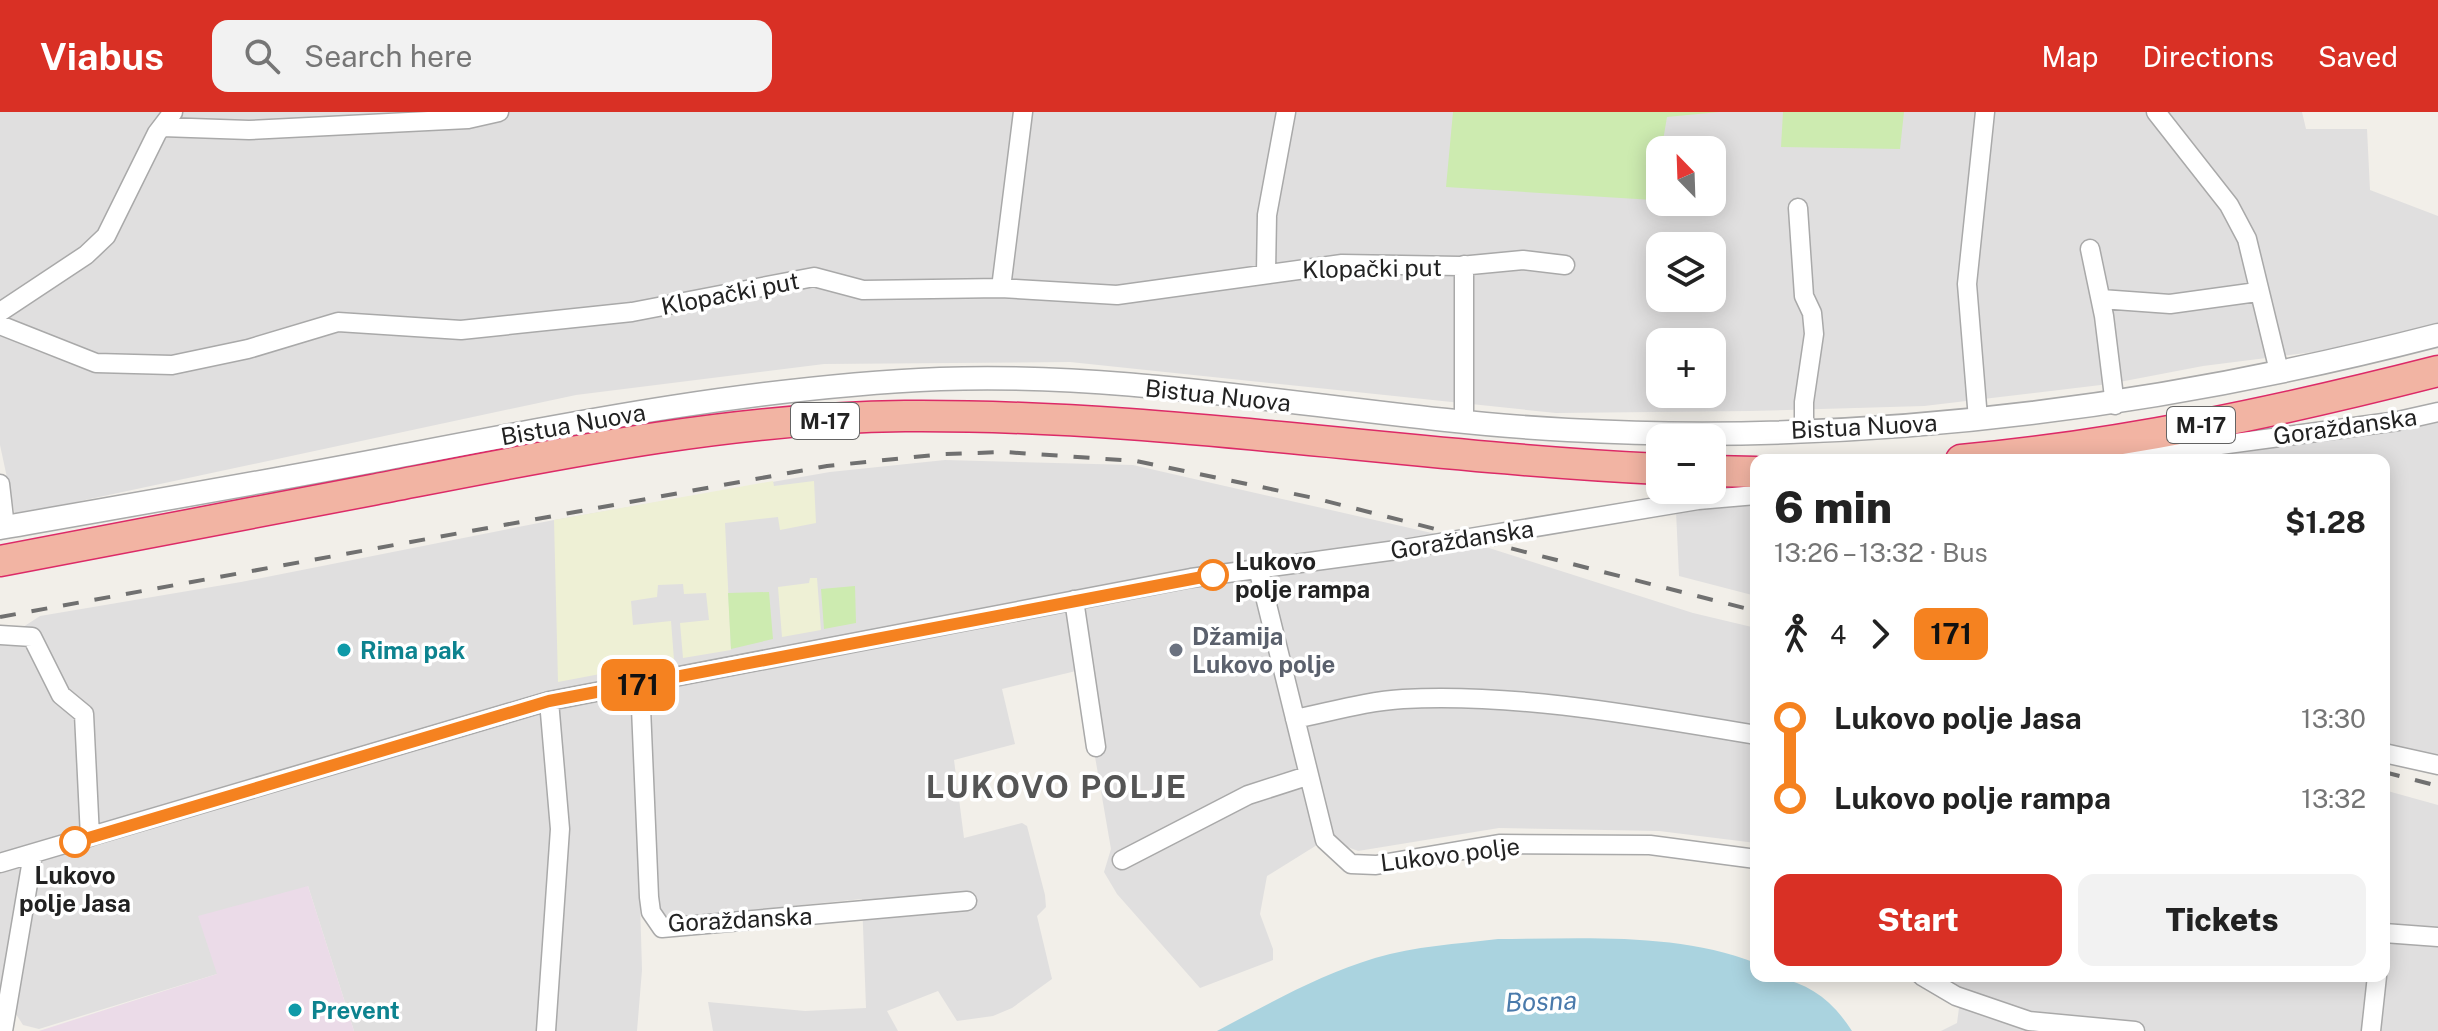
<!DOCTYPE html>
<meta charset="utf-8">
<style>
body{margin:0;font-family:"Public Sans",sans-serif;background:#f2f2f2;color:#222;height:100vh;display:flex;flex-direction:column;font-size:30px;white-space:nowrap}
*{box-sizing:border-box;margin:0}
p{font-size:26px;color:#767676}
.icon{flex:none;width:44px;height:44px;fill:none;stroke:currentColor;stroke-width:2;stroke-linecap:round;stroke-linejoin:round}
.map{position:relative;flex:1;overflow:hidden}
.side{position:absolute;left:1750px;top:342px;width:640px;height:528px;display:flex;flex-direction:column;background:#fff;border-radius:16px;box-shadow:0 4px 20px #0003}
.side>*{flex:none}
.badge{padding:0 16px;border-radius:12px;font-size:28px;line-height:52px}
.needle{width:52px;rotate:337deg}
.buttons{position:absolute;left:1646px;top:24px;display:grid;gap:16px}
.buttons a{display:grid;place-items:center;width:80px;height:80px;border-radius:16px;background:#fff;box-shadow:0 4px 20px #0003;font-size:40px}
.map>.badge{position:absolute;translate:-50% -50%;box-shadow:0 0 0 4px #fff}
.legs{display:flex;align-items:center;gap:12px;height:88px;padding:0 24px;font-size:26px}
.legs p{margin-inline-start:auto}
.overview{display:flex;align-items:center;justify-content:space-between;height:136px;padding:0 24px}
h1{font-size:44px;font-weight:800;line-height:60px}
.cta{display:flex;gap:16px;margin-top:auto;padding:16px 24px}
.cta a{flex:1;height:92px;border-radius:16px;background:#d93025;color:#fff;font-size:32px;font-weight:800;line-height:92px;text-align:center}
.cta a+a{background:#f2f2f2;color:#222}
ul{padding:0 24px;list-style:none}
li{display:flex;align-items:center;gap:28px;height:80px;font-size:30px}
li i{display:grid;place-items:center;width:12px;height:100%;margin:0 10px;background:currentColor}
li i::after{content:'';width:20px;height:20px;margin:-10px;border:6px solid;border-radius:50%;background:#fff}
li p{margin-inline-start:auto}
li:first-child i{background:linear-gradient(#0000 50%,currentColor 0)}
li:last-child i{background:linear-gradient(currentColor 50%,#0000 0)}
header{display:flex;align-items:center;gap:48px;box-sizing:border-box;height:112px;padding:0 40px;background:#d93025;color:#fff}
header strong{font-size:38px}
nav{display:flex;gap:44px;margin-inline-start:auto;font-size:28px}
.search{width:560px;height:72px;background:#f2f2f2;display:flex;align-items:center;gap:20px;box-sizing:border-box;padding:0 28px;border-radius:16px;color:#767676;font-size:30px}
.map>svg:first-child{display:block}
.residential{fill:#e0dfdf;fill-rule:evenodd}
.industrial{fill:#ebdbe8}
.farmland{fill:#eef0d5}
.grass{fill:#cdebb0}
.water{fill:#aad3df}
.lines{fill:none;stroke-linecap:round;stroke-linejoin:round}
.minor-casing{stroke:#a9a9a9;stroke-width:21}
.tertiary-casing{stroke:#a9a9a9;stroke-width:25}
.trunk-casing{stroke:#dc2a67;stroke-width:33}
.minor{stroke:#fff;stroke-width:18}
.tertiary{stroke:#fff;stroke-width:22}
.trunk{stroke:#f2b4a3;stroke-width:30}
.rail{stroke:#707070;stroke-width:4;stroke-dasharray:16 16;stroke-linecap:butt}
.line-1-casing{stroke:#fff;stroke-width:18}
.line-1{stroke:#f58220;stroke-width:12}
.stop-1-dot{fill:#fff;stroke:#f58220;stroke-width:4}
.culture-dot{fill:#0f9aa8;stroke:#fff;stroke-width:3}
.worship-dot{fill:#6b7280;stroke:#fff;stroke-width:3}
.labels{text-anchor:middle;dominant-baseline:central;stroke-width:7;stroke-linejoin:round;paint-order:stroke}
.shield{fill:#fff;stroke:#646464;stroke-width:2}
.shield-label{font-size:22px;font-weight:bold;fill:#222}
.street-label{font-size:24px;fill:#222;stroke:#fff}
.stop-label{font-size:24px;font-weight:bold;fill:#222;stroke:#fff;text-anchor:start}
.worship-label{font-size:24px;font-weight:bold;fill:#5b616d;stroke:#fff;text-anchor:start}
.culture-label{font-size:24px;font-weight:bold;fill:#0d838f;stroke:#fff;text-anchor:start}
.water-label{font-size:26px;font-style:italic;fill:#4a7aab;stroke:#fff}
.district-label{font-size:32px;font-weight:bold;letter-spacing:2px;fill:#555;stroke:#fff}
</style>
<header>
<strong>Viabus</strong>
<div class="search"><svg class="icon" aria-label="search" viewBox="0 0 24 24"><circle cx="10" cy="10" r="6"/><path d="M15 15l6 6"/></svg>Search here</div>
<nav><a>Map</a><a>Directions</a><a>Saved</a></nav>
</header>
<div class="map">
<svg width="2438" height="919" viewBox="0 0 2438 919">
<rect width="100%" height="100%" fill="#f2efe9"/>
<path class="residential" d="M0,0H2302L2306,17H2367L2370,78L2438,104V217L2383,231L2203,254L2109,272L1924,294L1750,299L1556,301L1070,250L824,252L576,283L15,403L0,333ZM1660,38H1712V90H1660ZM1660,134H1712V186H1660ZM1660,230H1712V282H1660Z
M2438,305V647L2384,634V348H2140Z
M945,348L1133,353L1467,429L1693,501L1756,516V731L1659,719L1499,716L1358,739L1340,732L1333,723L1267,764L1260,802L1273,837V848L1200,876L1117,782L1104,760L1111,737L1080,558L1002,577L1015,632L954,648L964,726L1022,711L1027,714L1045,783L1046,795L1037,804L1052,867L1012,896L993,904L957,909L938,879L887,899L898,919H713L708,890L805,899L866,896L862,787L660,807L648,789L640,788L642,858L637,919H354L308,774L217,862L39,917L23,913L14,899L0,890V520L20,517L40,504L241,470L554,408L830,360Z
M1756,389V484L1679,464L1676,399Z
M2384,678L2438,693V919H1941L1957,911L1959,896L1912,864H2384Z"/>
<path class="industrial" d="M308,774L354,919H39L217,862L198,804Z"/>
<path class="farmland" d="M773,369L774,374L814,369L816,411L780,418L778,405L725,411L731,538L683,546L680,511L709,508L706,481L684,482L683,472L658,473L657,485L631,489L633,513L671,509L674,548L558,570L554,408Z
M810,466H817L821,518L782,525L778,475L809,471Z"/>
<path class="grass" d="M1453,0H1719L1667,5L1653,88L1446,75Z
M1783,0H1904L1900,37L1781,35Z
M855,474L856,511L824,517L821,477Z
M769,480L773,527L731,537L728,481Z"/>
<path class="water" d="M1498,827C1583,827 1676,820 1756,851V864C1799,864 1829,883 1852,919H1217C1268,892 1319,863 1375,846C1415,834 1457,832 1498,827Z"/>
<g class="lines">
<g class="minor-casing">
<path id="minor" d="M2156,0L2229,93L2247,127L2279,259
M162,15L249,18L468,7L499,0
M1798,96L1804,184L1812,201L1814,222L1804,290V318
M2090,137L2104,204L2115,293
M1464,153V309
M1266,160L1267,103L1286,0
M1001,176L1023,0
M2101,187L2170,192L2257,180
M0,200L86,143L106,124L157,21L173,0
M0,213L96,251L172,253L248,237L338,210L461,218L632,200L814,165L863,178L1001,176L1117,183L1342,152L1460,154L1523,148L1565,153
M1978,307L1967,172L1985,0
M2109,348L2398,309L2438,300
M0,372L5,415
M1258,456L1325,728L1351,752L1376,753L1499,732L1650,733L1756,747
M1074,488L1096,635
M0,523L32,525L61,583L84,602L90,725
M640,572L649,785L651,800L662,816L967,789
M1295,607C1330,600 1367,589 1403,587C1520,581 1641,604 1756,623
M2384,641L2438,653
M1122,748L1248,683L1307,664
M0,751L549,589L1191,466L1404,437L1698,388L1756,383
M2384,821L2438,825
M1922,864L1956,884L2029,909L2135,919
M3,919L33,742
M546,919L560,717L549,589
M2371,919L2377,864"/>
</g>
<g class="tertiary-casing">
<path id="tertiary" d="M0,416C130,393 260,371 390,346C572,311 754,275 940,267C1150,259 1359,307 1568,318C1861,334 2155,296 2438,223"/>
</g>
<g class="trunk-casing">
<path id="trunk" d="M1961,348C2123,333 2281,299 2438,259
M1712,359L1756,360
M0,449C124,426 248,402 372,378C547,344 726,306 905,304C1157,302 1408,345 1660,357"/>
</g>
<use href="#minor" class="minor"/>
<use href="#tertiary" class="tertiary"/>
<use href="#trunk" class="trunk"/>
<path class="rail" d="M0,505L827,354L944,342L1005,340L1136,349L1314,386L1756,499
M2384,660L2438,674"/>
</g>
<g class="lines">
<g class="line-1-casing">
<path id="line-1" d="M75,730L549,589L1213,463"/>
</g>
<use href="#line-1" class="line-1"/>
</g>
<g class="stop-1-dot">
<circle cx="1213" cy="463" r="14"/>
<circle cx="75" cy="730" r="14"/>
</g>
<g class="culture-dot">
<circle cx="344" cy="538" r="8"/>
<circle cx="295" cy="898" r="8"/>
</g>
<circle class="worship-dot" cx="1176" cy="538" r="8"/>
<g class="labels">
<g class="shield">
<rect x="791" y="291" width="68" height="36" rx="6"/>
<rect x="2167" y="295" width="68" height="36" rx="6"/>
</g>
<g class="shield-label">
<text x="825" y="309">M-17</text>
<text x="2201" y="313">M-17</text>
</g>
<g class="street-label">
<text transform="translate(1372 156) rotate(-1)">Klopački put</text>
<text transform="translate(730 181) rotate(-11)">Klopački put</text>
<text transform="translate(1218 283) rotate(6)">Bistua Nuova</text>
<text transform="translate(573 312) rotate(-10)">Bistua Nuova</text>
<text transform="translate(1864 314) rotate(-3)">Bistua Nuova</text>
<text transform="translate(2345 314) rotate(-8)">Goraždanska</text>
<text transform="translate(1462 427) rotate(-9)">Goraždanska</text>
<text transform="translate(1450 742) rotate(-7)">Lukovo polje</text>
<text transform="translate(740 807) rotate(-3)">Goraždanska</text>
</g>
<g class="stop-label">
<text x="1235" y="449">Lukovo<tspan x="1235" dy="28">polje rampa</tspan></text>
<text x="75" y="763" text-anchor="middle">Lukovo<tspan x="75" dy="28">polje Jasa</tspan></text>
</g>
<g class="worship-label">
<text x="1192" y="524">Džamija<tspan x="1192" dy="28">Lukovo polje</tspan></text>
</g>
<g class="culture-label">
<text x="360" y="538">Rima pak</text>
<text x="311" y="898">Prevent</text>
</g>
<g class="water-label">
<text transform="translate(1541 889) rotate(-2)">Bosna</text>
</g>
<g class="district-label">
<text x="1057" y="674">LUKOVO POLJE</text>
</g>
</g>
</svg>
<div class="buttons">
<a><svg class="needle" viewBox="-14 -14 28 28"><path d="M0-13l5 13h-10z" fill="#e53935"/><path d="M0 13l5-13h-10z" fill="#767676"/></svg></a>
<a><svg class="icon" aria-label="layers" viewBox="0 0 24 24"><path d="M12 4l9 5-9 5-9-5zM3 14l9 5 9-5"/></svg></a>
<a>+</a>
<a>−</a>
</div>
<b class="badge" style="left:638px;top:573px;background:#f58220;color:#111">171</b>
<section class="side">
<div class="overview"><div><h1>6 min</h1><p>13:26 – 13:32 · Bus</p></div><b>$1.28</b></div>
<div class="legs"><svg class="icon" aria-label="walk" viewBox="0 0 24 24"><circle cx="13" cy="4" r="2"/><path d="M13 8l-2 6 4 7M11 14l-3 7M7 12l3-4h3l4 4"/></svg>4<svg class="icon" aria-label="forward" viewBox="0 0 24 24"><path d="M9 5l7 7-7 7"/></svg><b class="badge" style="background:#f58220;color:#111">171</b></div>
<ul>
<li><i style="color:#f58220"></i><b>Lukovo polje Jasa</b><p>13:30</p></li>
<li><i style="color:#f58220"></i><b>Lukovo polje rampa</b><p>13:32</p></li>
</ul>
<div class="cta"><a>Start</a><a>Tickets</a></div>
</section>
</div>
